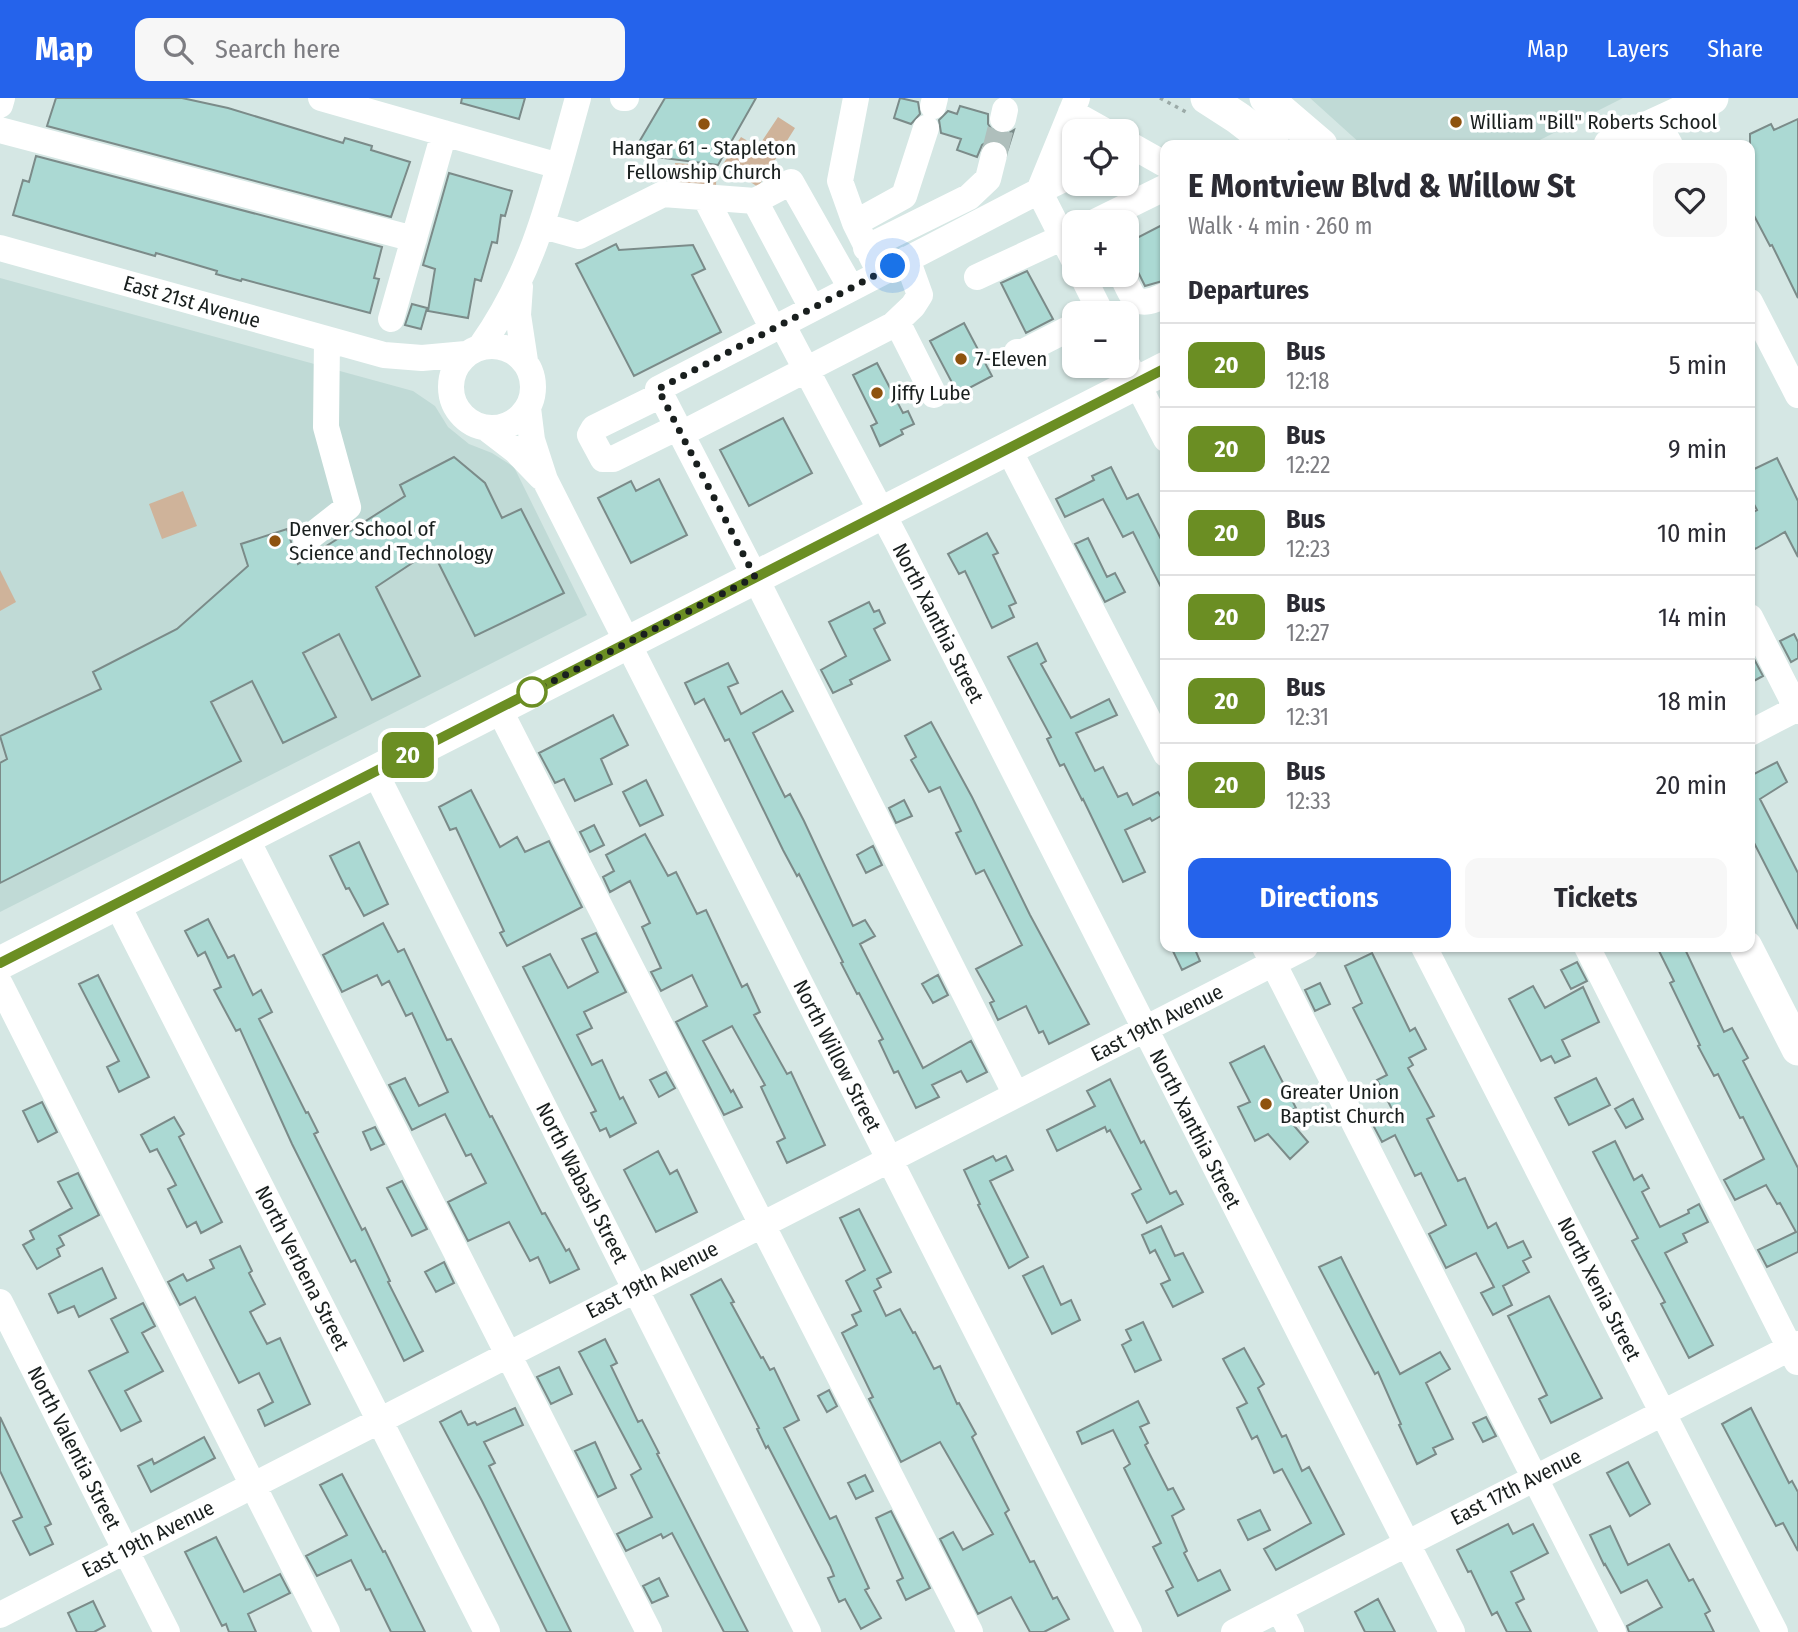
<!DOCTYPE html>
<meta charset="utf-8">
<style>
body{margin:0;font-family:"Fira Sans Condensed",sans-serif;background:#f7f7f7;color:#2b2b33;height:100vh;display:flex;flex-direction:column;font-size:26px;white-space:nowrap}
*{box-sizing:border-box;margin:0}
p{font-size:23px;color:#7c7c81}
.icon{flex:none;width:38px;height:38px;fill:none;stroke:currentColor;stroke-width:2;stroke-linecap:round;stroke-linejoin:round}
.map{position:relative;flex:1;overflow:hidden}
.details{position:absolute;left:1160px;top:42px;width:595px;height:812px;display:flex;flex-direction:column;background:#fff;border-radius:14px;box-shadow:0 2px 5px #0004}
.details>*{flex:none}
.badge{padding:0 14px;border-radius:10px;font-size:24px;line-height:46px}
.tools{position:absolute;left:1062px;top:21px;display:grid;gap:14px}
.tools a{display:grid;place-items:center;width:77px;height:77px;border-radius:14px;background:#fff;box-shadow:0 2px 5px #0004;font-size:35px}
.you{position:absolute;width:35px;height:35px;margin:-18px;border:5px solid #fff;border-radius:50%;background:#1a73e8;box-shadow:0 0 0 10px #1a73e833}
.map>.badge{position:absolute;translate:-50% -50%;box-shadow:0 0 0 4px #fff}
h2{padding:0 28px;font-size:26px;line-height:63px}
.round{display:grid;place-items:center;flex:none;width:74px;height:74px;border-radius:14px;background:#f7f7f7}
.overview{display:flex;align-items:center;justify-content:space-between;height:119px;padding:0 28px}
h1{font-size:33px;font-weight:700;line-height:52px}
.button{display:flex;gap:14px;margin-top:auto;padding:14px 28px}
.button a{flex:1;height:80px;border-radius:14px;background:#2563eb;color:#fff;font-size:28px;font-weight:700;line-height:80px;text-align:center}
.button a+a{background:#f7f7f7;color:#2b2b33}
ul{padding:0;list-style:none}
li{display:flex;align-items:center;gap:21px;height:84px;padding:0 28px;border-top:2px solid #e1e1e2}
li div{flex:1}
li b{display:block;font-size:26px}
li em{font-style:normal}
li .badge{min-width:77px;font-weight:700;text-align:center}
header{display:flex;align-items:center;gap:42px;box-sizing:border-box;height:98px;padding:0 35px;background:#2563eb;color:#fff}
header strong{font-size:33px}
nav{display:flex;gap:38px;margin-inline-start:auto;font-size:24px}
.search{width:490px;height:63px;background:#f7f7f7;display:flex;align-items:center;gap:18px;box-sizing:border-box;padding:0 24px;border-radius:14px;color:#7c7c81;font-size:26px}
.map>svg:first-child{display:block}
.built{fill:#c0dad6}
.green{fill:#cfb39a}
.building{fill:#abd9d3;stroke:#7b8b89;stroke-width:2}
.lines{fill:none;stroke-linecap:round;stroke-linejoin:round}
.minor-tunnel{stroke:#afbfbc;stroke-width:26;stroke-dasharray:26 13;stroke-linecap:butt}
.path{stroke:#9baaa7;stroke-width:3.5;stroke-dasharray:3.5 5;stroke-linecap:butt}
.minor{stroke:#fff;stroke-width:26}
.major{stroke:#fff;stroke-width:33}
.line-casing{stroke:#fff;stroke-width:16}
.line{stroke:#6b8e23;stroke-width:10}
.walk{stroke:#191f1e;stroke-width:7;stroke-dasharray:0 12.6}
.poi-dot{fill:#8e530f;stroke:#fff;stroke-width:2.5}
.stop-dot{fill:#fff;stroke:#6b8e23;stroke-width:3.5}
.labels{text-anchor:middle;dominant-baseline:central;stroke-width:7;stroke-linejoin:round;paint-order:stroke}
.poi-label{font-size:21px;fill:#191f1e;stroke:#fff;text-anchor:start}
.street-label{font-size:21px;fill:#191f1e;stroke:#fff}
</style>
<header>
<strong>Map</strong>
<div class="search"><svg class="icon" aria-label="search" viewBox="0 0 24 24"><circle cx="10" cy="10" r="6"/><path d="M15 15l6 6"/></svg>Search here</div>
<nav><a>Map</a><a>Layers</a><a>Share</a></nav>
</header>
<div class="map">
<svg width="1798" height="1534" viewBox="0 0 1798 1534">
<rect width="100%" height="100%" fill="#d5e7e4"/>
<path class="built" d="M1310,0H1623L1530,47H1362Z
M0,180L413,293L435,308L448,329L469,346L492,355L514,369L587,517L0,814Z"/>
<path class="green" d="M778,19L795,30L758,89L723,66L741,39L758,49Z
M675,65L717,68L716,87L674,84Z
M183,393L197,428L162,441L149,406Z
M0,472L16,504L0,513Z"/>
<path class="building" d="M56,0H182L228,10L343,45L345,40L372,48L371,52L410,64L391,119L47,28Z
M462,0H525L519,21L461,5Z
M665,0H756L718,67L632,56Z
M900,0L918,4L920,16L911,26L894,20Z
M960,8L988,16V26L993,33L999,36H1007L1014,32L1008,51L998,42H990L982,47L977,59L957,52L961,41L941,35L939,22L948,13L957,16Z
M1798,21V200L1772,147L1770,148L1750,110V36L1771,26L1774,32Z
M36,58L382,149L374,180L379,181L370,215L242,181L241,183L216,176L217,173L156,155L155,158L13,117L23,82L29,84Z
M449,75L512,93L505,118L501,117L497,145L492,144L481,183L475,181L468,220L428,213L435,171L423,167Z
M1166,125V182L1145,188L1136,170L1127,163V145Z
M616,146L619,152L693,147L705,171L692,177L721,234L634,278L576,166Z
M1027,173L1053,221L1026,235L1001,185Z
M412,206L427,210L421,231L405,227Z
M964,225L992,278L958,296L930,243Z
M877,265L903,315L908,313L914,326L901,332L903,336L880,348L871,328L877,325L853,277Z
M783,320L812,375L749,408L720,352Z
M454,359L485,385L502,420L521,411L564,495L475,538L432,452L376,489L420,578L372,602L339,536L303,555L336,619L283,645L252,583L211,604L241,663L0,785V665L7,661L0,638L101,591L93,574L177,531L248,468L241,446L287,431L298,466L405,398L400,387Z
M1777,360L1798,403V459L1785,434L1755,451L1750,442V416L1757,412L1750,399V373Z
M1111,369L1127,401L1138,396L1166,451V499L1133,434L1123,439L1103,401L1065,419L1056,401L1094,382L1092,378Z
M659,381L687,437L631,465L598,400L631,383L636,393Z
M987,435L998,455L993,457L1016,505L1009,508L1014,519L992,530L965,473L959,476L948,456Z
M1088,440L1107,479L1115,475L1125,494L1105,504L1075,446Z
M869,504L874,514L879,512L885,525L874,531L890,562L850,582L852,586L833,595L821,572L846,558L829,524Z
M1794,536L1798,544V560L1791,564L1780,543Z
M1037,545L1046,563L1041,566L1071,620L1109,601L1117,617L1076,635L1095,673L1103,669L1118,699L1127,695L1133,707L1158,694L1166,707V715L1152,723L1150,720L1125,732L1145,774L1123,784L1083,701L1082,702L1064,666L1060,668L1047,641L1051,639L1008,559Z
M1753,559L1763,578L1750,585V560Z
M728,565L738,585L728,589L741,616L782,593L793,613L753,635L785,699L790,696L804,723L853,828L865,822L875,838L860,846L923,970L971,943L987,974L967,984L961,973L932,987L939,999L916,1010L898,973L894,975L879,943L883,941L859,895L857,896L841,865L843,864L799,776L797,778L783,752L729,641L725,643L704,601L695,606L685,585Z
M613,617L628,647L601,661L612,686L575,703L564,681L555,685L539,655Z
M931,624L972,699L1030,817L1089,926L1049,946L1043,933L1039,935L1026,908L998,922L990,905L994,903L976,871L1022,847L984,772L976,776L956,735L961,733L940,689L929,694L911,662L916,659L905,638Z
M1777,664L1787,684L1760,701L1798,775V831L1750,737V678Z
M646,682L663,717L640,728L623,694Z
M471,692L500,749L517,739L525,754L549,743L582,809L507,848L500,835L504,833L456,730L450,732L439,709Z
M904,702L912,718L896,725L889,710Z
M594,727L604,747L590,754L580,734Z
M645,736L668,778L676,774L697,816L706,812L742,889L747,886L760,914L754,917L787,976L791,974L825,1047L787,1065L777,1044L785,1040L761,989L765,987L732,928L703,943L731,994L733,992L742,1009L724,1017L676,924L707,908L692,877L661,893L651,874L661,870L642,829L650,825L630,783L610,794L603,779L614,773L606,757Z
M359,744L388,806L364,818L349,790L346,791L330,758Z
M873,748L882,767L866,775L857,757Z
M208,821L228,860L234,857L253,897L261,892L272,914L259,921L306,1015L308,1014L318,1034L314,1036L362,1132L365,1130L390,1183L388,1184L423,1253L404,1263L355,1162L351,1164L292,1046L240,931L236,933L214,892L221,889L205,854L198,858L185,833Z
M383,825L398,854L404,851L447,942L451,941L490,1019L492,1018L542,1116L545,1115L566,1153L569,1151L579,1171L550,1185L538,1159L530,1163L509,1124L468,1143L448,1104L486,1085L471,1056L466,1058L445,1016L412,1032L389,987L405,980L419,1008L448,994L412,915L406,918L389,883L382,887L377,877L342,894L323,857Z
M596,835L626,894L584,914L592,930L577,937L592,967L602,962L620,1001L623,999L636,1025L610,1039L606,1030L600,1033L591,1015L596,1013L523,869L550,856L568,890L598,874L582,841Z
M1171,849H1194L1200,863L1182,872Z
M1657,849H1684L1724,934L1732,930L1748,960L1743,963L1798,1070V1154L1767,1169L1758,1152L1796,1134L1780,1105L1777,1106L1766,1087L1735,1102L1724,1082L1764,1061L1743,1019L1740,1020L1718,976L1714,978L1698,948L1700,947L1670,885L1674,883Z
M1372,855L1410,933L1415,930L1426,951L1409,960L1413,967L1408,970L1434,1018L1427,1021L1458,1083L1465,1080L1488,1130L1496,1125L1508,1150L1523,1143L1531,1159L1523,1163L1529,1174L1503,1188L1512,1207L1493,1217L1481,1195L1494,1189L1476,1155L1446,1170L1429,1136L1446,1127L1421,1075L1415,1078L1395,1037L1382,1044L1373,1027L1395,1017L1377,982L1387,977L1353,910L1362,905L1345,868Z
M1577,864L1587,883L1571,891L1561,872Z
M98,877L149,979L119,994L107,969L119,963L79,886Z
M938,877L948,897L933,905L922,886Z
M1320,885L1330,906L1315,913L1305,892Z
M1533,888L1545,910L1583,889L1599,924L1562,942L1570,958L1555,965L1551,958L1541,963L1509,901Z
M1264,948L1296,1010L1284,1016L1308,1044L1290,1061L1268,1036L1255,1043L1238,1009L1250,1004L1230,965Z
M666,974L675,990L659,999L650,982Z
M1596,980L1610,1007L1569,1027L1555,1000Z
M1110,981L1141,1045L1144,1043L1170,1096L1176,1093L1183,1106L1147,1125L1132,1096L1141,1091L1110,1032L1107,1034L1105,1029L1057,1053L1047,1032L1095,1008L1087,993Z
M1633,1001L1643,1021L1626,1030L1615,1011Z
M42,1004L57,1034L38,1044L23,1013Z
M174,1019L184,1036L179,1039L222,1124L201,1135L196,1124L187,1129L168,1091L176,1087L157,1051L150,1054L141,1037Z
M375,1029L384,1046L371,1052L363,1034Z
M1615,1043L1634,1082L1642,1077L1649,1090L1642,1094L1660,1129L1689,1115L1688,1112L1699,1106L1708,1124L1683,1136L1687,1144L1665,1155L1713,1247L1689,1260L1661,1206L1665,1204L1632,1143L1638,1140L1593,1054Z
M658,1053L670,1076L677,1072L697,1114L656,1134L624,1072Z
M993,1058L996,1063L1006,1058L1013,1072L990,1083L1028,1159L1009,1170L978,1107L980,1106L964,1072Z
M78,1075L99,1117L59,1138L64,1147L57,1151L60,1158L37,1171L23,1147L34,1141L30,1133L72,1110L58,1084Z
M402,1083L427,1131L412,1138L387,1090Z
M859,1111L891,1174L877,1181L881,1189L874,1193L886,1218L900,1211L913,1235L915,1234L934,1271L940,1268L957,1306L959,1305L976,1336L972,1339L1009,1412L1005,1415L1030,1464L1034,1463L1053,1501L1057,1499L1069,1521L1044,1534H1030L1011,1499L978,1516L940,1441L953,1434L963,1452L993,1436L940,1344L901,1364L869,1301L873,1299L842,1235L857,1227L852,1217L861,1213L846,1183L865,1172L840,1120Z
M1161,1128L1175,1158L1183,1155L1203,1194L1173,1209L1161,1186L1170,1182L1155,1152L1150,1155L1142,1137Z
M240,1148L252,1173L249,1175L265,1206L250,1214L267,1246L280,1240L310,1306L265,1328L258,1312L273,1304L259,1275L239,1285L195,1199L180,1207L168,1184L183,1176L187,1183L214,1170L210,1162Z
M1341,1159L1400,1276L1440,1254L1450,1271L1426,1285L1453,1341L1433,1350L1436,1356L1417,1366L1399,1327L1401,1326L1378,1274L1375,1276L1319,1169Z
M444,1164L454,1185L436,1194L425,1174Z
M1043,1168L1061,1207L1071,1202L1080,1222L1052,1236L1023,1178Z
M102,1170L116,1200L79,1219L74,1208L58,1215L49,1196Z
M721,1181L734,1204L731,1205L761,1260L763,1259L770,1272L774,1270L799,1322L784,1330L830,1421L836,1418L869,1490L865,1492L881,1520L861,1531L845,1501L839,1504L828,1480L834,1478L830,1468L768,1348L766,1350L757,1331L759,1330L691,1197Z
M1549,1198L1602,1300L1551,1325L1539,1301L1547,1297L1508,1218Z
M143,1205L155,1228L142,1235L163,1273L125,1293L141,1323L121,1333L89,1273L128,1254L111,1221Z
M1143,1224L1161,1262L1135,1274L1122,1247L1131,1242L1126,1232Z
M605,1241L617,1265L611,1268L638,1324L642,1322L659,1355L657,1356L748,1534H724L672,1435L663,1440L661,1436L626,1453L617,1436L652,1419L631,1377L641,1371L579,1254Z
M1244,1250L1264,1286L1258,1290L1282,1339L1286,1337L1302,1373L1309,1369L1344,1436L1276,1472L1264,1451L1311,1425L1282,1371L1274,1375L1257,1338L1252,1341L1237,1310L1247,1305L1223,1261Z
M559,1269L572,1296L551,1306L537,1279Z
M829,1292L837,1308L827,1314L818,1298Z
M1138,1303L1149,1325L1140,1329L1148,1345L1145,1347L1168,1392L1173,1390L1184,1411L1172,1418L1187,1453L1184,1455L1198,1483L1220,1472L1230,1492L1178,1518L1166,1493L1173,1489L1153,1449L1161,1445L1124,1370L1130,1366L1113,1332L1082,1346L1077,1334Z
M515,1310L523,1327L484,1344L495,1365L489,1368L571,1534H547L482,1403L440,1324L461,1313L468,1327L475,1324L477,1327Z
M1751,1310L1789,1385L1792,1383L1798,1394V1453L1783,1425L1776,1428L1722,1326Z
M0,1319L51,1426L45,1429L53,1446L30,1457L13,1423L22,1419L0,1373Z
M1486,1319L1496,1338L1483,1344L1473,1325Z
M204,1339L215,1360L151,1394L138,1368L152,1361L154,1366Z
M595,1344L616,1390L598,1399L575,1353Z
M1628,1364L1650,1406L1630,1418L1607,1375Z
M342,1376L383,1454L385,1453L425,1534H391L370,1491L366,1492L351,1462L317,1478L306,1458L347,1437L320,1387Z
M865,1377L873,1393L856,1401L848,1385Z
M1260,1412L1270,1432L1248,1442L1238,1422Z
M891,1413L930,1490L906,1502L897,1483L903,1480L876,1420Z
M1508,1426L1513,1436L1533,1426L1548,1455L1511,1474L1524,1501L1516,1505L1531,1534H1507L1497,1514L1492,1517L1471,1473L1468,1474L1457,1452Z
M1610,1428L1628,1467L1669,1446L1689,1483L1693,1481L1710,1513L1705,1516L1714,1534H1629L1627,1528L1662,1509L1647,1482L1621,1495L1605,1466L1604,1467L1590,1437Z
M216,1439L244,1494L280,1476L290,1495L248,1516L256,1534H229L226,1526L222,1528L185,1454Z
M659,1480L668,1498L652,1505L643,1488Z
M1378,1501L1395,1534H1365L1355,1514Z
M93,1503L105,1528L94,1534H77L68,1515Z"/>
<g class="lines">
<path class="minor-tunnel" d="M994,57L1003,21"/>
<path class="path" d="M1160,0L1186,14"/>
<path class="minor" d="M321,0L559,68
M623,0H626
M856,0L840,83L855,125L880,175
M0,7L2,0
M933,8L935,0
M1071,14L1105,33
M1003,21L1005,12
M1658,25L1670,47
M0,32L414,141
M1127,45L1166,67
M1074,76L1039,93L1074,162
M705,99L773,231
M755,103L812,210
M1095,124L1166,89
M855,125L904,98L926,30
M543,128L579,138L663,96L755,103L791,84L851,190
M0,150L384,257L422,260L466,256
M866,150L969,99L988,81L994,57
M1082,177L1101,215
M1122,177C1134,203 1136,211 1166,197
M977,179L1074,134
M520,188L518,217L525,263
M1750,204L1798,297
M391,221L444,35
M897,224L934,297
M782,226L897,443L1452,1534
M451 289a41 41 0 1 1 82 0a41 41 0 1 1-82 0Z
M481,248C536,171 553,89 578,0
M1017,254H1023L1074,228
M1127,266L1166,341
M661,297L594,330L590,337L603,361H613L678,329
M528,310L532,342L545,382L1129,1534
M486,330L516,353L541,379
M681,336L893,227L913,208L920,197L907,161
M1008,350L1166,656
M306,442L348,409L326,329L327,242
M1750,519L1798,613
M499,611L970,1534
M1750,635L1798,610
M375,674L808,1534
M246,740L649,1534
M117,806L487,1534
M1265,849L1613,1534
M1424,849L1775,1534
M1587,849L1797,1264
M0,886L327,1534
M1016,997L755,479L658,291L1039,93L1077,0
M0,1204L167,1534
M1279,1511L1291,1534
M0,1517L1305,849
M1234,1534L1798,1246"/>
<path class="major" d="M1207,0L1238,20L1273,47
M1266,0L1321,47
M1610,47L1712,0
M1746,849L1798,951
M0,865L1166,270"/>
</g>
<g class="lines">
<g class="line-casing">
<path id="line" d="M0,865L1166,270"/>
</g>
<use href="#line" class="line"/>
<path class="walk" d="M532,594L755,479L658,291L893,168"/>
</g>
<g class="poi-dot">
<circle cx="1456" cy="24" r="7"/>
<circle cx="704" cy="26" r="7"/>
<circle cx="961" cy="261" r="7"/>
<circle cx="877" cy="295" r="7"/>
<circle cx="275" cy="443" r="7"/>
<circle cx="1266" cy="1006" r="7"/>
</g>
<circle class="stop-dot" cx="532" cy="594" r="14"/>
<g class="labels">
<g class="poi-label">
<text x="1470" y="24">William "Bill" Roberts School</text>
<text x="704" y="50" text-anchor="middle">Hangar 61 - Stapleton<tspan x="704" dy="24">Fellowship Church</tspan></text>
<text x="975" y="261">7-Eleven</text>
<text x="891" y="295">Jiffy Lube</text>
<text x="289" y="431">Denver School of<tspan x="289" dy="24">Science and Technology</tspan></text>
<text x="1280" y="994">Greater Union<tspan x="1280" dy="24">Baptist Church</tspan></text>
</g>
<g class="street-label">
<text transform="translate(192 204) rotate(16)">East 21st Avenue</text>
<text transform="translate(938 525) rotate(63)">North Xanthia Street</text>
<text transform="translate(1157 925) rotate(-27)">East 19th Avenue</text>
<text transform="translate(837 958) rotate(63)">North Willow Street</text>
<text transform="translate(1195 1031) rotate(63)">North Xanthia Street</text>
<text transform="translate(582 1085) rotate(63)">North Wabash Street</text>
<text transform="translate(302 1170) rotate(63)">North Verbena Street</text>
<text transform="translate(652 1182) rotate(-27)">East 19th Avenue</text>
<text transform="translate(1599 1191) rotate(63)">North Xenia Street</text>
<text transform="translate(74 1350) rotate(63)">North Valentia Street</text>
<text transform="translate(1516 1389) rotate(-27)">East 17th Avenue</text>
<text transform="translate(148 1441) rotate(-27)">East 19th Avenue</text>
</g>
</g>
</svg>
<div class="tools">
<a><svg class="icon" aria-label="locate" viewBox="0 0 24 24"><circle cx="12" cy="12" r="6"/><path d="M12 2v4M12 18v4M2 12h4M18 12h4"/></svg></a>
<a>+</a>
<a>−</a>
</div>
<div class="you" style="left:893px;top:168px"></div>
<b class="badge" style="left:408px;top:657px;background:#6b8e23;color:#fff">20</b>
<section class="details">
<div class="overview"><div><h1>E Montview Blvd &amp; Willow St</h1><p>Walk · 4 min · 260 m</p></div><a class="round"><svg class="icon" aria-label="heart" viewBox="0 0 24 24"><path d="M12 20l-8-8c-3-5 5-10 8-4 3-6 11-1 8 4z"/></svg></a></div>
<h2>Departures</h2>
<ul>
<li><span class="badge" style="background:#6b8e23;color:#fff">20</span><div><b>Bus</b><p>12:18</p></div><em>5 min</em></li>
<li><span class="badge" style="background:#6b8e23;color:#fff">20</span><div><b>Bus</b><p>12:22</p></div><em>9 min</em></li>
<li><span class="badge" style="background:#6b8e23;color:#fff">20</span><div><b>Bus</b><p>12:23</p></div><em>10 min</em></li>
<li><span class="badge" style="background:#6b8e23;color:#fff">20</span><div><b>Bus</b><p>12:27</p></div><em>14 min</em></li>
<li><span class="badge" style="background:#6b8e23;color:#fff">20</span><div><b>Bus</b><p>12:31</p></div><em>18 min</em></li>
<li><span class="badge" style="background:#6b8e23;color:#fff">20</span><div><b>Bus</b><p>12:33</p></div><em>20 min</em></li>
</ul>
<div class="button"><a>Directions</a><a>Tickets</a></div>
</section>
</div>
